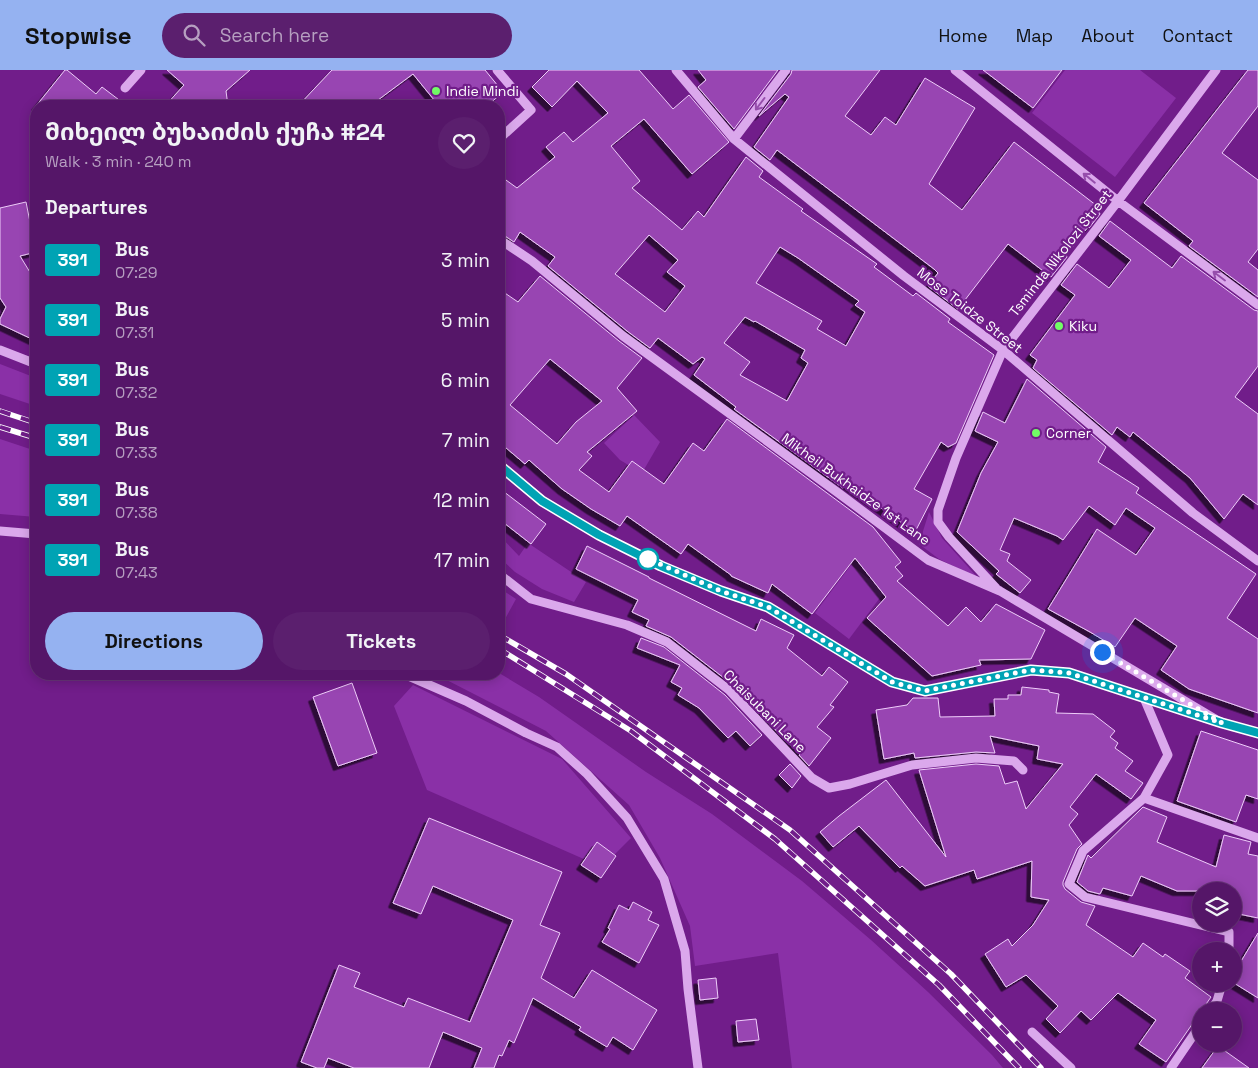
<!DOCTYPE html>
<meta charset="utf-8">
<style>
body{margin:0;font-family:"Space Grotesk","Noto Sans Georgian",sans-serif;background:#5b1f6e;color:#f1f3f6;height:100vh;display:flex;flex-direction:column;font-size:19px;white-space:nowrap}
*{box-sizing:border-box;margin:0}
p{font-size:16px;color:#b69fc0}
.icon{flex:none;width:28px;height:28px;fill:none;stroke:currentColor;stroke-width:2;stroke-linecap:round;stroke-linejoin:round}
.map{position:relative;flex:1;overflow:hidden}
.panel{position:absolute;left:30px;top:30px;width:475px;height:580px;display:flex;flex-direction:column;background:#551668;border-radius:20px;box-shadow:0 2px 12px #0003,0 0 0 1px #6b357c}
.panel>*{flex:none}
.badge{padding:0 10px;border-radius:4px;font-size:18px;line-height:32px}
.tools{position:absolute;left:1192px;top:812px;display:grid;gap:10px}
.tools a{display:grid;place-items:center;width:50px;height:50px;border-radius:50%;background:#551668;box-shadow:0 2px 12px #0003,0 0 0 1px #6b357c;font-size:25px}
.you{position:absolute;width:25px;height:25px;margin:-12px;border:4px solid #fff;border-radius:50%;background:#1a73e8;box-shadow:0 0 0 8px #1a73e833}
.map>.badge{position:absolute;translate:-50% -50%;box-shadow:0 0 0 2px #fff}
h2{padding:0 15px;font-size:19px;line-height:45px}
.round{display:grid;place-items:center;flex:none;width:52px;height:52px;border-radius:26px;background:#5b1f6e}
.headline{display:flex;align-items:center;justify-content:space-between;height:85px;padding:0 15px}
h1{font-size:24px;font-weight:700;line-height:38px}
.action{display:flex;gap:10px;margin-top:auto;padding:10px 15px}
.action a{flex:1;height:58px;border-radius:30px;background:#95b2f1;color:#111;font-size:20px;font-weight:700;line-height:58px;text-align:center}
.action a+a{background:#5b1f6e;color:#f1f3f6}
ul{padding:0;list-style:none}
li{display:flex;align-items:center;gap:15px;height:60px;padding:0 15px}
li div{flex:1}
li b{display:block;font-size:19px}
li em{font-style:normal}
li .badge{min-width:55px;font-weight:700;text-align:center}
header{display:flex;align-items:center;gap:30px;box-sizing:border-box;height:70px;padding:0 25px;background:#95b2f1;color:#111}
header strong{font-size:24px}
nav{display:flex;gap:28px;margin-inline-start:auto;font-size:18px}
.search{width:350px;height:45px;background:#5b1f6e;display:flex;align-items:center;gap:12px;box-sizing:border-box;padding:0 18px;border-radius:28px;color:#b69fc0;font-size:19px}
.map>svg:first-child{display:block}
.green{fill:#8a30a7}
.building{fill:#9845b2;stroke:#eecdf9;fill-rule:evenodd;filter:url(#shadow)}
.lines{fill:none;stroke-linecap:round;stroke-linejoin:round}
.minor{stroke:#dba8ec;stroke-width:9}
.rail-casing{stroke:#fff;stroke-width:5.5}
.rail{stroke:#711d8a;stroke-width:4;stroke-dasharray:11;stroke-linecap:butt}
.oneway{stroke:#964eac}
.line-casing{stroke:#fff;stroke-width:11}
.line{stroke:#00a3b4;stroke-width:8}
.walk{stroke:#fff;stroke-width:5;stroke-dasharray:0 9}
.poi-dot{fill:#72fc66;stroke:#711d8a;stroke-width:2}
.stop-dot{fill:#fff;stroke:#00a3b4;stroke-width:2.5}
.labels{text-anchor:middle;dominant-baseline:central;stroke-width:4.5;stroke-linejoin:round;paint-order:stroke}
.poi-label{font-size:14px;fill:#fff;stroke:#711d8a;text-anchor:start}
.street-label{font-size:14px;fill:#fff;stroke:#711d8a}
</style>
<header>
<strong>Stopwise</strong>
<div class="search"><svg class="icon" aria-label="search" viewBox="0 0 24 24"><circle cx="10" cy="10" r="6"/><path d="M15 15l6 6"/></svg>Search here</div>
<nav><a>Home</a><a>Map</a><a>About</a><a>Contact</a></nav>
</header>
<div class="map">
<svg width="1258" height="998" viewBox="0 0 1258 998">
<defs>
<filter id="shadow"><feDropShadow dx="-4.5" dy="4.5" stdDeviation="0" flood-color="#0009"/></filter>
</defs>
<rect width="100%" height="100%" fill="#711d8a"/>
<path class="green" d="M1065,0H1140L1176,28L1115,107L1032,43Z
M0,294L36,308V336L0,324Z
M634,345L660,372L642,403L620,390L604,373Z
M0,369L36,381V447L0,444Z
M929,442L942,468L978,508L939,489L919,474Z
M499,465L519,486L528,473L586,512L574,532L542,519L515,502L499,487Z
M851,495L885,521L849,569L815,543Z
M499,518L516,529L505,549L499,546Z
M499,603L539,627L646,702L712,744L802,811L871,870L928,922L992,985L1003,998H792L778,883L695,896L690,856L660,788L629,735L546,661L435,604Z
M413,615L562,689L631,768L602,797L427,720L394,636Z"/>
<path class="building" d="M65,0H67L96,24L102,17L127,36H36Z
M167,0H250L226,21L228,36H165L184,15Z
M332,0H485L503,22L487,36H439L413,4L370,36H298Z
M549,0H639L673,39L689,25L729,72L692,104L644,49L611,76L640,111L632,118L682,160L698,141L704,147L746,87L763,101L759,107L803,139L801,141L877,194L874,197L913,226L916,223L950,249L948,252L994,285L956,373L948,377L941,372L914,419L932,429L915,462L831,403L843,418L734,339L736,337L694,305L705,289L702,287L693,294L658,268L650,278L627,261L548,196L555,187L520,162L514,172L502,164L499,163V105L517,118L555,87L546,77L564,62L573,72L608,43L577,11L552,37L532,17ZM649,165L678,190L667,202L685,216L665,242L615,204ZM780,177L798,188L859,231L855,235L865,242L846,276L817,259L822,251L756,213ZM745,247L754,252L755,251L805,280L801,288L808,293L787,331L740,305L750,292L724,273Z
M698,0H778L734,59L698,17L706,10Z
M792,0H880L845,46L871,65L885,47L896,55L925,8L975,38L929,114L962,140L1014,72L1101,139L1099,142L1100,144L1089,158L1088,157L1066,185L1067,187L1051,207L1008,174L958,239L928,216L938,203L934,199L777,80L770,90L754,77L789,27L785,24L759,46L791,4Z
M983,0H1062L1033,38Z
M1248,0H1258V36L1222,83L1258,110V179L1248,192L1258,200V227L1189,176L1193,171L1144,133Z
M26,132L36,182L20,186L36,212V271L0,254V249L6,237L0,228V138Z
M1110,151L1172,198L1181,186L1254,240L1258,241V296L1235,327L1258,344V435L1243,424L1224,449L1190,408L1133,362L1130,367L1117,357L1112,365L1033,298L1037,290L1030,285L1075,225L1061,215L1077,194L1109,218L1131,190L1099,166Z
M540,206L619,271L642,288L617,318L637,341L587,382L592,386L579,400L609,422L632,391L664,414L693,373L704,381L727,349L873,457L901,492L895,497L903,506L897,511L948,556L966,537L981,552L996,534L1045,560L1031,589L979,590L981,595L932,606L867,548L886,527L855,488L812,544L772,514L768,523L731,506V505L688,474L681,484L627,446L620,456L591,439L562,419L529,390L525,394L499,372V219L518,232ZM550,289L602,331L576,352L557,374L510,335Z
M1027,309L1106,377L1098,392L1139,418L1136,423L1256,504L1227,548L1258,569V643L1189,619L1161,600L1177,576L1135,548L1115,577L1090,562L1048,539L1097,459L1136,485L1155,458L1126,438L1115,455L1089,436L1063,470L1057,466L1014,448L1000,480L1010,484L1007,491L1031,510L1020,523L996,504L999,501L957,462L981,403L998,372L975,361L983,342L1005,353Z
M499,418L546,454L531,474L499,449Z
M587,476L649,507V508L756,561L761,549L794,565L787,578L822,606L829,597L848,612L830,635L834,637L817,657L831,668L809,696L799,685L801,683L786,671L733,615L671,567L646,556L649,550L632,542L638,530L576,499Z
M641,568L664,577L725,625L762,665L750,676L736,661L728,668L699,638L678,625L682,618L671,612L680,595L637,578Z
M352,613L377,683L338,696L313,627Z
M1022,617L1049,620V622L1059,624L1056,643L1093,644L1115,661L1110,667L1118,673L1115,678L1133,691L1125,701L1143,713L1131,729L1096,704L1070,737L1078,744L1069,755L1082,774L1077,779L1063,812V815L1065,819L1081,832L1095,836L1086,855L1133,887L1143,873L1163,887L1165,884L1190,901L1185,908L1211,927L1166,992L1139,974L1156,950L1118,923L1091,950L1081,941L1060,963L1046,949L1058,936L1026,905L1006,917L985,884L1008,869L1012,876L1033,855L1049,830L1031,827L1032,791L977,809L974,800L925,816L902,796L900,798L859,756L833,777L820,762L839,746L886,710L946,787L919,700L976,694L999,696L1005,714L1017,711L1026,739L1063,694L1037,689L1039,676L990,666L995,683L976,682L915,688L914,683L884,689L876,640L907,635L913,628H938L940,647L995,646L994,629H1008V625H1021Z
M1201,661L1258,680V729L1246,725L1236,752L1177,731Z
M790,694L801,706L792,718L779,705Z
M1143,737L1167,747L1157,772L1216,797L1224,765L1251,772L1248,784L1258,786V848L1234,843V821H1177L1141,806L1132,826L1103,818L1100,824L1088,821L1077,812L1088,785L1091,788Z
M429,748L562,802L540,855L560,863L541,908L574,928L592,900L657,940L633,980L613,967L607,977L579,960L581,957L533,928L514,973L509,970L502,986L499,985L494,998H474L482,978L443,962L429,998H354L328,988L324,998H317L301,992L339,895L360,903L354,917L404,937L408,928L470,952L513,850L433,816L421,844L393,833Z
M597,772L616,786L601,808L581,795Z
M633,832L652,842L648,850L659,855L639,893L602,872L610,859L608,858L619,835L629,840Z
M1258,863V928L1234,913V903Z
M716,908L718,928L700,930L698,910Z
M756,949L759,970L738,972L736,951Z
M1218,976L1249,998H1202Z"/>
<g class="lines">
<path class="minor" d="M497,0L531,40L499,69
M676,0L734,69L904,206L1003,280L1193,443L1258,491
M955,0L1118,131L1258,235
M125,18L141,0
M734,69L786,0
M499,169L532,191L623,266L837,422L928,490L1000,521L1222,653
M0,280L36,294
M499,395L542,431L599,465L661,496L721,521L768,537L892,612L925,621L1031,600L1069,603L1205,648
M0,461L36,464
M499,504L531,529L627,555L667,572L729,620L812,708L829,718L850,714L912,695L976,688L1014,691L1023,700
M996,518L949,467L938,452V440L956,388L1003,280L1118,131L1216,0
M404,604L466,631L526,663L557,677L587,704L627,748L664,809L685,881L688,919L698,998
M1144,628L1168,685L1144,728L1258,768
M1217,652L1258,663
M1144,728L1083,781L1069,814L1085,827L1229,862V881
M1210,941L1217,931L1222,914
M1032,962L1071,998
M1171,998L1201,954"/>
<g class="rail-casing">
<path id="rail" d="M0,341L36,353
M0,357L36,368
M499,565L566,604L790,760L951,904L1041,998
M499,579L631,661L775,769L939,915L1019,998"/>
</g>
<use href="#rail" class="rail"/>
</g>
<defs><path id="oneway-shaft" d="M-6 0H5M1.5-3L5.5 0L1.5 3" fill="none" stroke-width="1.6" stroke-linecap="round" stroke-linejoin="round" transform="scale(1.25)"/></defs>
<g class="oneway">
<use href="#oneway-shaft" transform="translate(760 34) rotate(127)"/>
<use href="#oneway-shaft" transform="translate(1089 108) rotate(-141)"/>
<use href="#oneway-shaft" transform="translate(1219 206) rotate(-143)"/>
</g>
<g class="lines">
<g class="line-casing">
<path id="line" d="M499,395L542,431L599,465L661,496L721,521L768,537L892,612L925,621L1031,600L1069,603L1222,653L1258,663"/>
</g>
<use href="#line" class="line"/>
<path class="walk" d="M648,489L646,488L721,521L768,537L892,612L925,621L1031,600L1069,603L1222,653L1102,582"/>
</g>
<g class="poi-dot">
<circle cx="436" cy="21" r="5"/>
<circle cx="1059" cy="256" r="5"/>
<circle cx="1036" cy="363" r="5"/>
</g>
<circle class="stop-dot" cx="648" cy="489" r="10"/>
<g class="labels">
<g class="poi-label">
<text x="446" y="21">Indie Mindi</text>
<text x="1069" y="256">Kiku</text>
<text x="1046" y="363">Corner</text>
</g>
<g class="street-label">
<text transform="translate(1060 183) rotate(-52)">Tsminda Nikolozi Street</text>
<text transform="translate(970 240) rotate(38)">Mose Toidze Street</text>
<text transform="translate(856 419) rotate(36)">Mikheil Bukhaidze 1st Lane</text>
<text transform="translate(765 641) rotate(45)">Chaisubani Lane</text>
</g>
</g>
</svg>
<div class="tools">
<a><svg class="icon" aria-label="layers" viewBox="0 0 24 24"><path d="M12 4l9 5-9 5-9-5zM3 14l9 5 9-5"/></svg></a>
<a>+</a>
<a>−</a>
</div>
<div class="you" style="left:1102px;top:582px"></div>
<section class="panel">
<div class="headline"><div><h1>მიხეილ ბუხაიძის ქუჩა #24</h1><p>Walk · 3 min · 240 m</p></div><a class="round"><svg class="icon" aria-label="heart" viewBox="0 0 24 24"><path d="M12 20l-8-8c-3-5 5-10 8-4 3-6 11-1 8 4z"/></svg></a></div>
<h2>Departures</h2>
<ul>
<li><span class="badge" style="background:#00a3b4;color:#fff">391</span><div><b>Bus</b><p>07:29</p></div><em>3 min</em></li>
<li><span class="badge" style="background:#00a3b4;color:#fff">391</span><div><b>Bus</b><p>07:31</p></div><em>5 min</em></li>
<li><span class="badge" style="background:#00a3b4;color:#fff">391</span><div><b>Bus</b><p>07:32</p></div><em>6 min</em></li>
<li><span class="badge" style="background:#00a3b4;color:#fff">391</span><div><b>Bus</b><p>07:33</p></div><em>7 min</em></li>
<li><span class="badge" style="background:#00a3b4;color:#fff">391</span><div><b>Bus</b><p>07:38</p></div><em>12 min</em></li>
<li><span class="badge" style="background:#00a3b4;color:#fff">391</span><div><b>Bus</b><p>07:43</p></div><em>17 min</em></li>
</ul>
<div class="action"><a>Directions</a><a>Tickets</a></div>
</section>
</div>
